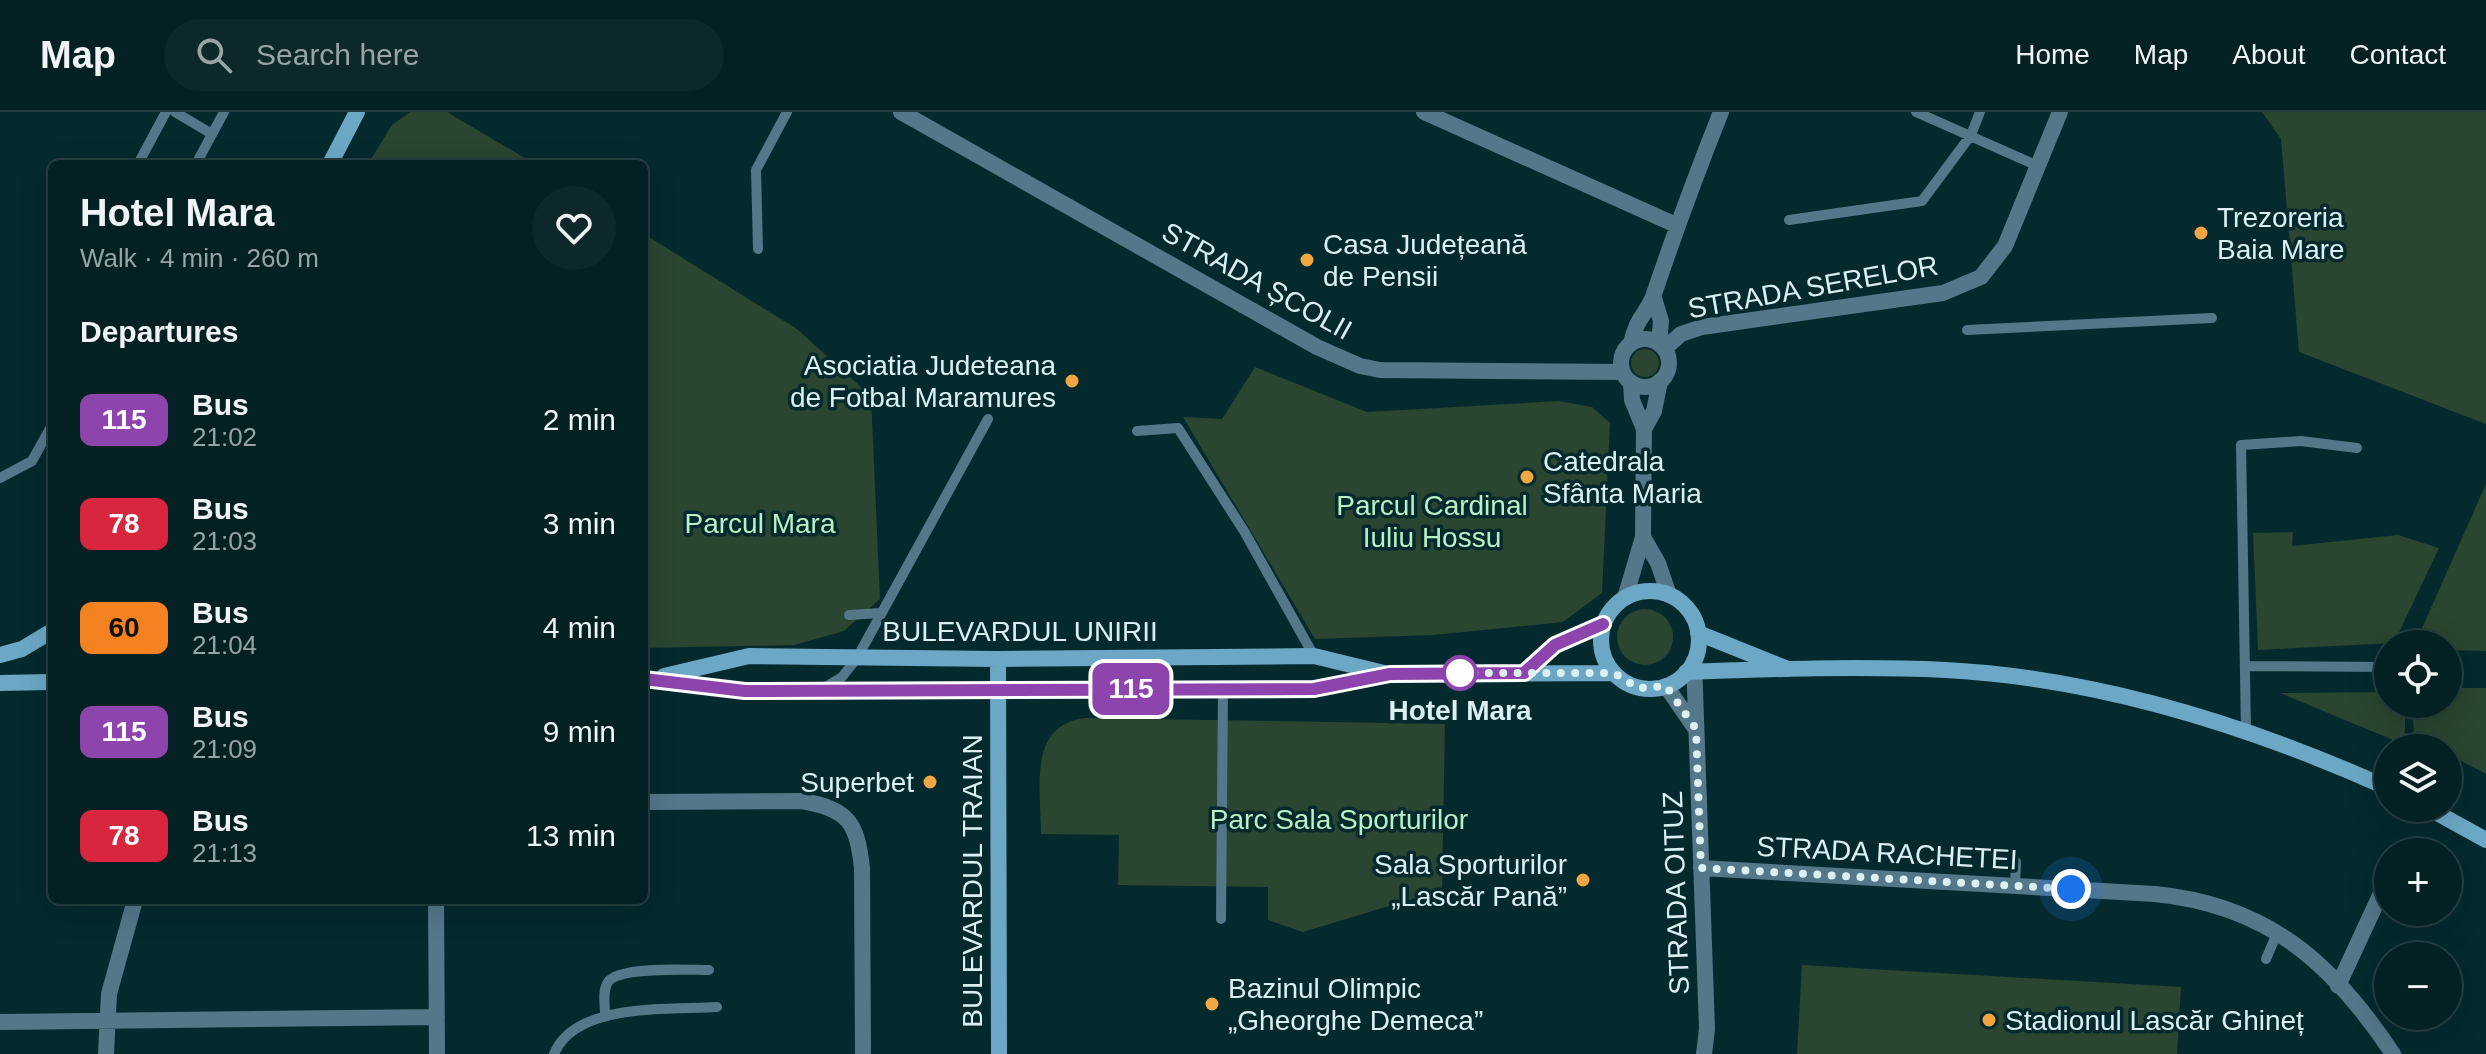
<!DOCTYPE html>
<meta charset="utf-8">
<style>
body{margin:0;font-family:Helvetica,sans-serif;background:#0d282a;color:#f1f3f6;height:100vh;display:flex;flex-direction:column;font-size:30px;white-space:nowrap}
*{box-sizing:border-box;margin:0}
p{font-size:26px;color:#97a3a5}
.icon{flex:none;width:44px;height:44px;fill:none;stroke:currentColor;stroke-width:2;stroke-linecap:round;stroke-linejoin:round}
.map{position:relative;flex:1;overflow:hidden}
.panel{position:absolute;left:48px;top:48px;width:600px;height:744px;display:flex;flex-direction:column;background:#032022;border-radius:12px;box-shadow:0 8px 32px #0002,0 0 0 2px #243e40}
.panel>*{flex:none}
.badge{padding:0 16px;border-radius:12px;font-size:28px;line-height:52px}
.tools{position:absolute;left:2374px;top:518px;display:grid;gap:16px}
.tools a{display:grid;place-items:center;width:88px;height:88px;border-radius:50%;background:#032022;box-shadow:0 8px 32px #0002,0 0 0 2px #243e40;font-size:40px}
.you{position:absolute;width:40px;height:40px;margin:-20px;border:6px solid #fff;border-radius:50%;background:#1a73e8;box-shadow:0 0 0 12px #1a73e833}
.map>.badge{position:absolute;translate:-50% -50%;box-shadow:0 0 0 4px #fff}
h2{padding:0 32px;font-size:30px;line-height:72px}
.round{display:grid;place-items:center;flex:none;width:84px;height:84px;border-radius:42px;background:#0d282a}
.headline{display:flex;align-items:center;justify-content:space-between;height:136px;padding:0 32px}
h1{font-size:38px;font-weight:700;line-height:60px}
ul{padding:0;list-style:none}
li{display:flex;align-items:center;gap:24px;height:104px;padding:0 32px}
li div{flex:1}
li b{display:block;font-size:30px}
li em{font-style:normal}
li .badge{min-width:88px;font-weight:700;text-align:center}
header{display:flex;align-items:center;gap:48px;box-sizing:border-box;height:112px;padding:0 40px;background:#032022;border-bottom:2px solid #243e40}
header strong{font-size:38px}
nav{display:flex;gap:44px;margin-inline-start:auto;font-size:28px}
.search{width:560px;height:72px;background:#0d282a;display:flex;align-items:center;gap:20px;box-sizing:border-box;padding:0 28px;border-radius:44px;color:#97a3a5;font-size:30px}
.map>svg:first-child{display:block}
.green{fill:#2a4530}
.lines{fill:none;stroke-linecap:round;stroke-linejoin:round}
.lane{stroke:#54778a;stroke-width:10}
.street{stroke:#54778a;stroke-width:16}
.secondary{stroke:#6ca7c5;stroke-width:16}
.line-casing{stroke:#fff;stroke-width:18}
.line{stroke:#8e44ad;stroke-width:12}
.walk{stroke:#dcf0f2;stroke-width:8;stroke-dasharray:0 14.4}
.poi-dot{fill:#f2a541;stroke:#042a2e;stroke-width:3}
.stop-dot{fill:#fff;stroke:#8e44ad;stroke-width:4}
.labels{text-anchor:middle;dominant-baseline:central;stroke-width:7;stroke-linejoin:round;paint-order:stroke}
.poi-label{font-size:28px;fill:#dcf0f2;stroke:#042a2e;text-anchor:start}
.street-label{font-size:28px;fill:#dcf0f2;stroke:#042a2e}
.park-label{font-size:28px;fill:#b9f0c4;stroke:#042a2e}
.stop-label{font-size:28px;font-weight:bold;fill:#dcf0f2;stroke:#042a2e}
</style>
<header>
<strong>Map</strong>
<div class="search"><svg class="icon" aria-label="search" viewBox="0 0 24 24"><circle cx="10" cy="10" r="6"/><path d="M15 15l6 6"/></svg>Search here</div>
<nav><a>Home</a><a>Map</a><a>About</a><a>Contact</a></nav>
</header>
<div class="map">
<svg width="2486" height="942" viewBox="0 0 2486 942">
<rect width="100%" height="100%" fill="#042a2e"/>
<path class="green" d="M410,0H447L535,52H368L392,13Z
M2262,0H2486V312L2299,240L2281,27Z
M644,122L797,217L871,284L880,487L844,519L794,533L644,536Z
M1631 251a14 14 0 1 1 28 0a14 14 0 1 1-28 0Z
M1255,255L1367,300L1559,289L1592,295L1610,311L1602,481L1563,510L1433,523L1315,527L1183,305L1222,307Z
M2486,372V539L2448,538V532H2415Z
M2293,420L2292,434L2398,423L2439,436L2394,531L2258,538L2253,421Z
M1617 525a28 28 0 1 1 56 0a28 28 0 1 1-56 0Z
M2448,576H2486V662L2448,642V636H2436L2414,625L2412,592H2448Z
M2388,580V592H2405V633L2280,581Z
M1085,606L1445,612L1442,778L1303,820L1268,808V775L1118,773L1119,723L1041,722C1041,677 1027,613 1085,606Z
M1802,853L2181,875L2177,942H1797Z"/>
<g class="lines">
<path class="lane" d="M175,0L212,22
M1916,0L2038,54
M138,52L166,0
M196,52L224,0
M1789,108L1922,89L1971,23L1980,0
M758,137L756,58L787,0
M1967,218L2212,206
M1137,319L1178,316L1244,419L1314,544
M0,366L32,349L52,313
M849,503L880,501
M2247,554L2388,555
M824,576L842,565L857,546L988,307
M2246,619L2241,333L2301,329L2357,336
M2015,774L2016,750
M1221,807L1223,578
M2266,847L2278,819
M605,902C605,892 602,879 608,870C619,854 688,858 709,858
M554,942C575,890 670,898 717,895"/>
<path class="street" d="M901,0L1317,235L1360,254L1380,258L1623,260
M1424,0L1676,113
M1654,186L1661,209L1659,232
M1621 251a24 24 0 1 1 48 0a24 24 0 1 1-48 0Z
M1631,232C1636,205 1648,201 1654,182C1675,120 1697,60 1721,0
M1664,237L1681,222L1702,215L1943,181L1981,165L2005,134L2060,0
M1644,317L1654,299L1660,269
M1643,425L1658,451L1669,483
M1625,486L1643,425L1644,317L1632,288L1631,270
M1694,549L1707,917L1704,942
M1666,574L1695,616
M644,690L802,689C848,697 857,710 862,756L863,942
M1701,756L2155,782C2267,793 2332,850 2393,942
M436,788L437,942
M2338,874L2388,766
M0,910L437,905
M106,942L109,882L135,788"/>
<path class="secondary" d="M330,52L357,0
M1601 528a49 49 0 1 1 98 0a49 49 0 1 1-98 0Z
M1698,521L1788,557
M0,543L22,537L52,519
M998,547L999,942
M1686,560C1771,557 1860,554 1946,558C2098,566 2250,614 2388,676
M1524,561L1555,533L1603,512
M664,564L749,544L998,547L1314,544L1384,561
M644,567L745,579L1314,577L1390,562L1614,561
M0,571L52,570
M2428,696L2486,728"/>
</g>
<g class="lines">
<g class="line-casing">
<path id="line" d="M644,567L745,579L1314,577L1390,562L1524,561L1555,533L1603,512"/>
</g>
<use href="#line" class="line"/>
<path class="walk" d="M1460,561H1614L1638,576L1666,574L1696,617L1701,756L2071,777"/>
</g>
<g class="poi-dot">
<circle cx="2201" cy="121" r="8"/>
<circle cx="1307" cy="148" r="8"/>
<circle cx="1072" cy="269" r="8"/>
<circle cx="1527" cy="365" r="8"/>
<circle cx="930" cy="670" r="8"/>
<circle cx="1583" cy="768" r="8"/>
<circle cx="1212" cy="892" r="8"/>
<circle cx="1989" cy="908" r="8"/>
</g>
<circle class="stop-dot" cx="1460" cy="561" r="16"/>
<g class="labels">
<g class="poi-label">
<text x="2217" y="105">Trezoreria<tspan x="2217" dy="32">Baia Mare</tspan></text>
<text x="1323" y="132">Casa Județeană<tspan x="1323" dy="32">de Pensii</tspan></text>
<text x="1056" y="253" text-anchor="end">Asociatia Judeteana<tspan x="1056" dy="32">de Fotbal Maramures</tspan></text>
<text x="1543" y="349">Catedrala<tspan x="1543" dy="32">Sfânta Maria</tspan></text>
<text x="914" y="670" text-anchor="end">Superbet</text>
<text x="1567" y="752" text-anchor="end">Sala Sporturilor<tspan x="1567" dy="32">„Lascăr Pană”</tspan></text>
<text x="1228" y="876">Bazinul Olimpic<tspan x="1228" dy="32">„Gheorghe Demeca”</tspan></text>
<text x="2005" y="908">Stadionul Lascăr Ghineț</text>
</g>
<g class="street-label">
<text transform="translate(1257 169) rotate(29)">STRADA ȘCOLII</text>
<text transform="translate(1813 175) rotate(-10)">STRADA SERELOR</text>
<text x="1020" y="519">BULEVARDUL UNIRII</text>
<text transform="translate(1887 741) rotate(3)">STRADA RACHETEI</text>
<text transform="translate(972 769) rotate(-90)">BULEVARDUL TRAIAN</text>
<text transform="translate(1676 781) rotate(-92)">STRADA OITUZ</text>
</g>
<g class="park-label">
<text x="1432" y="393">Parcul Cardinal<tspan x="1432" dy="32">Iuliu Hossu</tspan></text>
<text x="760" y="411">Parcul Mara</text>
<text x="1339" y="707">Parc Sala Sporturilor</text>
</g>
<g class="stop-label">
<text x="1460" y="598">Hotel Mara</text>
</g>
</g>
</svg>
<div class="tools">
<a><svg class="icon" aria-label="locate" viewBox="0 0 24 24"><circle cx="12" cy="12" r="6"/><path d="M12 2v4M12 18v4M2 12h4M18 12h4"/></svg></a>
<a><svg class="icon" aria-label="layers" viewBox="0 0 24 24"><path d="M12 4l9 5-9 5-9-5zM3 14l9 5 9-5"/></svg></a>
<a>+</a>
<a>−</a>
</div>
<div class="you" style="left:2071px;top:777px"></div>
<b class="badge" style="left:1131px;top:577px;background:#8e44ad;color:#fff">115</b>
<section class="panel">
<div class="headline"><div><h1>Hotel Mara</h1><p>Walk · 4 min · 260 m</p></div><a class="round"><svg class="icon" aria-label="heart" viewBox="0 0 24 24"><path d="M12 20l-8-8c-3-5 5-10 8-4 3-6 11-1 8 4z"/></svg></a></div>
<h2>Departures</h2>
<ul>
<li><span class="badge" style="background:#8e44ad;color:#fff">115</span><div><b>Bus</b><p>21:02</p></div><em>2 min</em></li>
<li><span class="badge" style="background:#d7263d;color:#fff">78</span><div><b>Bus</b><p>21:03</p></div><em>3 min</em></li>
<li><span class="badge" style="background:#f58220;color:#111">60</span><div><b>Bus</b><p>21:04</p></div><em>4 min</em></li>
<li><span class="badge" style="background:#8e44ad;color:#fff">115</span><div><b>Bus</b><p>21:09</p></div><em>9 min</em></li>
<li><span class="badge" style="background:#d7263d;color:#fff">78</span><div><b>Bus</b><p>21:13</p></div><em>13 min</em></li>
</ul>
</section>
</div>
